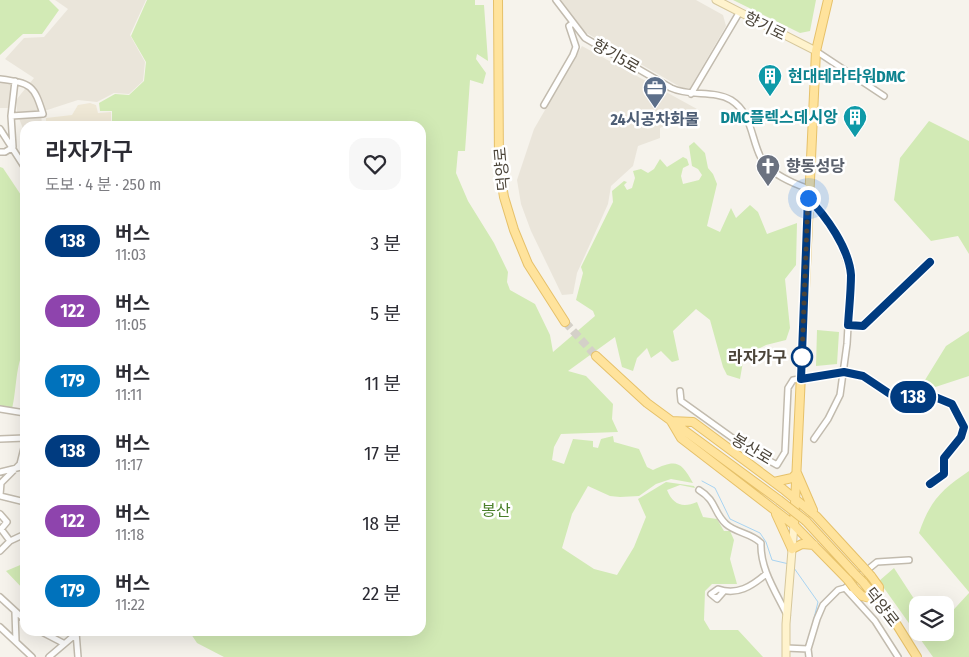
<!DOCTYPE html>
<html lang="ko">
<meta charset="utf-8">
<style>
body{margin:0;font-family:"Fira Sans Condensed","Noto Sans KR",sans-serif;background:#f7f7f7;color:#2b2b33;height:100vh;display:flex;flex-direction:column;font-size:19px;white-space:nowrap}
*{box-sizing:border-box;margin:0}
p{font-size:16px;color:#7c7c81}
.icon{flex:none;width:28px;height:28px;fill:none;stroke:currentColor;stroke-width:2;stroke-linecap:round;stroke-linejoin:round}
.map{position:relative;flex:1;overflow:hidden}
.panel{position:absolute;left:20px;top:121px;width:406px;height:515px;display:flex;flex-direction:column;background:#fff;border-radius:15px;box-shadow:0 5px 20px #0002}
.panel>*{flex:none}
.badge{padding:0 10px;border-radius:16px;font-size:18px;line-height:32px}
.tools{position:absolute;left:909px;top:596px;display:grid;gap:10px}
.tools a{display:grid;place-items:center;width:45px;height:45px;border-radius:10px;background:#fff;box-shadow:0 5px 20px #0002;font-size:25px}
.you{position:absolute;width:25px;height:25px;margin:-12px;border:4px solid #fff;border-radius:50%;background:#1a73e8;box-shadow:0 0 0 8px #1a73e833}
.map>.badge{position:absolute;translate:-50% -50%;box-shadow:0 0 0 2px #fff}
.round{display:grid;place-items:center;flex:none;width:52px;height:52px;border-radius:15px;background:#f7f7f7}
.summary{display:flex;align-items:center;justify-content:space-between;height:85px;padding:0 25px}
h1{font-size:24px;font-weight:600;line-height:38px}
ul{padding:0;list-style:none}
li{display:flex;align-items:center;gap:15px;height:70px;padding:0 25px}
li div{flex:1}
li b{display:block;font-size:19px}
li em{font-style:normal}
li .badge{min-width:55px;font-weight:700;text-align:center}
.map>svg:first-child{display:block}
.residential{fill:#eae5da}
.education{fill:#efe8d6}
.green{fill:#d2eab5}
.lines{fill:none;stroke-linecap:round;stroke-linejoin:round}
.stream{stroke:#a9d4f2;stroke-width:1}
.primary-tunnel{stroke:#d4d0c8;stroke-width:8;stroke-dasharray:8 4;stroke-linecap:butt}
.street-casing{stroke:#c2bbae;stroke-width:8}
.secondary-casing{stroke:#d6c79b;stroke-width:9}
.primary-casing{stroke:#e6c16a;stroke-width:10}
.street{stroke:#fff;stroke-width:5}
.secondary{stroke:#fff3cd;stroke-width:7}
.primary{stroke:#ffe39c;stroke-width:8}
.primary-bridge-casing{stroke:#e6c16a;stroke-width:10;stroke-linecap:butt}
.primary-bridge{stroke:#ffe39c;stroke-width:8}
.line-casing{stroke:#fff;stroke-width:11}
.line{stroke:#003b80;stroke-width:8}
.walk{stroke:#4b4439;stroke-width:5;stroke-dasharray:0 9}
.stop-dot{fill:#fff;stroke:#003b80;stroke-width:2.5}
.labels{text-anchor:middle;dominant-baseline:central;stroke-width:5;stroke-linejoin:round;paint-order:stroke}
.street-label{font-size:16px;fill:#4b4439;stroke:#fff}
.culture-label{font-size:16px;font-weight:bold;fill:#0d838f;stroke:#fff;text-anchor:start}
.service-label{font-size:16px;font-weight:bold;fill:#4e5e75;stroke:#fff}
.worship-label{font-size:16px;font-weight:bold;fill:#5b616d;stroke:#fff;text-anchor:start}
.stop-label{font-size:16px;font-weight:bold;fill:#4b4439;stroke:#fff;text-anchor:end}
.park-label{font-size:16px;fill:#4a7f2a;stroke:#fff}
</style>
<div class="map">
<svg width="969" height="657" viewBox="0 0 969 657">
<rect width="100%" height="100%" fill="#f6f3ec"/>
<path class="residential" d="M55,0H146L130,35L145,62L143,81L129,94L114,93L97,102L78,100L41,112L42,126H25V134L17,113L16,100L34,78L5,59L24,38L44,37L68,9Z
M561,0H696L723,15L726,26L690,88H682L583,31Z
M582,46L697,109L660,128V138L638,146L633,166L611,186L608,204L577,273L573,294L562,295L531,231L521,204L517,180L534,129Z
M0,80L13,82L11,108H0Z"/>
<path class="education" d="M90,103L96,105L98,113L111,112V126H46V118L72,115L78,105Z"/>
<path class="green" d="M0,0H49L59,10L42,34H23L0,55Z
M147,0H475V5H484L488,61L477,54L476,59L486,73L483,84L470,80L465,151H458L456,173L468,201L494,243L508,272L507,282L510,290L535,304L550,335L553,352L595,316L593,311L576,300L583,273L581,267L613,202L612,191L624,181L627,182L624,185L627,190L632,188L635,178L633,171L641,169L648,173L654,169L660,159L667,167L683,157L687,159L689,165L683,168L681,176L683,184L699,180L702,175L698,169L692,166L689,146L694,142L705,153L708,168L713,174L717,184L707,226L720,232L731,208L736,218L750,205L758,212L767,234L797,223L796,265L785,279L790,328L786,340L766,345L744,356L740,379L727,375L723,367L710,320L696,309L673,331L679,360L672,362L661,351L651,358L647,348L637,358L633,371L622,367L615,337L568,371L586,376L613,404L612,419L618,432L561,434L554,447L552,460L564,464L573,439L593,441V447L598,448L601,439L613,436L614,442L639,449L647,467L653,470C676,459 681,461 693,483L671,479L656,484L639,496L620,497L610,496L588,486L572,514L562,548L594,569L617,575L634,547L646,517L638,499L666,482L694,486L695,488L680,485L667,490C673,505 683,508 697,502L703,517L717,519L724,531H730L734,540L730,559L737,584H712L705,591L704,620L710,630H738L763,657H224L197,643L189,631H421V126H112V111H100L99,103L115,94L129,95L144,81L146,62L131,36Z
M733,0H816L810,31L800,33Z
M929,121L969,141V254L958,236L931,241L894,200L900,158Z
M0,167L3,168L25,201V330L21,334L25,348C15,366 17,389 12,409L0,408Z
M817,330L839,332L837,364L816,366Z
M969,331V376L917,393L946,346Z
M969,471V592L919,533C930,501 941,490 969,471Z
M25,563V591L6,571Z
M894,568L918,605V632H945V619L969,593V657H933L879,581Z"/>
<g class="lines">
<path class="stream" d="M702,481L715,488L730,519L760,533L766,542L772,560L789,564
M794,568L818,602L811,630
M806,651V657"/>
<path class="primary-tunnel" d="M565,322L596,356"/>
<g class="street-casing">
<path id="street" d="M556,0L585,38L671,88C690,97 714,90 731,100C752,113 751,139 761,158C770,174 792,183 809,189
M816,51L884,96
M0,79C31,83 34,85 43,114L11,116
M691,94L739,13
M544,105L573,55L576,47L569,26L573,23
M0,129L25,168
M0,152H5L13,147L11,116L15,81
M808,198L822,213L839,239L851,273L847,344L840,395L828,419L814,439
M848,325L863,326L929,262
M680,391L681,401L748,449L777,465L785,452L788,388L793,380L844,372L863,376L890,394L907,398L935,397L952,404L964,427L961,437L944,458V474L930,484
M0,409L25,413
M0,439L25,438
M0,472L25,466
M699,490C717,501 713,512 726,524C736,533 751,533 761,543C760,569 776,592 787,615
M0,495L1,483L20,464L25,444
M0,496L25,502
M0,514L7,522L1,529L10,541
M0,551L10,541L25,534
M845,588L875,621L898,657
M724,591L717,599L711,594L718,589C737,596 752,586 766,574
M0,597L25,620
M15,612L16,641
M0,627L32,657
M40,631L63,643
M76,632L78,657
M786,648L808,649
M49,657L76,634
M809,657L808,649L817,619L823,605L838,590L845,588L877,562L909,560"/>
</g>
<g class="secondary-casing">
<path id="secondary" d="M716,0L816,51
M786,657V624L794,525"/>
</g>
<g class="primary-casing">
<path id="primary" d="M498,0L499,166L504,197L514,230L528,264L565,322
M596,356L647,403L779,500
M671,421L693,422L783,489L816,516L862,566
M671,421L681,438L794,525L848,580
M774,482L792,478L797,473L813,510
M776,514L792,549L802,544L814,545
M806,521L854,573
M794,525L816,51L828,0
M863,582L897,625L917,657
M854,588L862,596L878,600L879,587L871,576"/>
</g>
<use href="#street" class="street"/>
<use href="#secondary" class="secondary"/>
<use href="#primary" class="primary"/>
<g class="primary-bridge-casing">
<path id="primary-bridge" d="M779,500L806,521
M862,566L871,576
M854,573L863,582
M848,580L854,588"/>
</g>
<use href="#primary-bridge" class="primary-bridge"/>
</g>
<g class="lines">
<g class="line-casing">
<path id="line" d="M930,262L863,326L848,325C849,309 851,291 851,275C849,248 826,216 808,198L801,379L844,372L863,376L890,394L907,398L935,397L952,404L964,427L961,437L944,458V474L930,484"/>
</g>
<use href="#line" class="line"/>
<path class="walk" d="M802,357L808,198"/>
</g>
<defs>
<g id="building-pin" transform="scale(1.25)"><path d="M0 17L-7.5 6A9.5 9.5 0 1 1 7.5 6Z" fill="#0f9aa8" stroke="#fff"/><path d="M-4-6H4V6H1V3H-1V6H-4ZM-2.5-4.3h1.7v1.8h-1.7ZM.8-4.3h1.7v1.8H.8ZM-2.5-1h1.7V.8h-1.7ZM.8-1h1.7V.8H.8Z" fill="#fff"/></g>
<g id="office-pin" transform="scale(1.25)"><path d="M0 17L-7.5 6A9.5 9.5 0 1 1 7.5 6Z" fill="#5c6f8a" stroke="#fff"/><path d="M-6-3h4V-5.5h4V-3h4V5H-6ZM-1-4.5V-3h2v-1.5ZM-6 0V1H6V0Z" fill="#fff"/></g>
<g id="church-pin" transform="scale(1.25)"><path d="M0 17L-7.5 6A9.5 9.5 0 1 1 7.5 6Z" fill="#6b7280" stroke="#fff"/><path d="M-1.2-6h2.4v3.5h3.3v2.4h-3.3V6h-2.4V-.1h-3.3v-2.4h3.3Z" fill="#fff"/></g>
</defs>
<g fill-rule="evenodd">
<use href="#building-pin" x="770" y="76"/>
<use href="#office-pin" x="655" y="88"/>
<use href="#building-pin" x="855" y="117"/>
<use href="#church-pin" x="768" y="166"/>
</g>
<circle class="stop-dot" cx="802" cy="357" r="10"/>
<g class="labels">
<g class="street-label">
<text transform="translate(765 26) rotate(26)">향기로</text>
<text transform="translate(616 56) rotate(30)">향기5로</text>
<text transform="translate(502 169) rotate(-95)">덕양로</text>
<text transform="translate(752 449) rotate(31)">봉산로</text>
<text transform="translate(882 607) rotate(52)">덕양로</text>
</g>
<g class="culture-label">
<text x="788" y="76">현대테라타워DMC</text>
<text x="838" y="117" text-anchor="end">DMC플렉스데시앙</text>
</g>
<g class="service-label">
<text x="655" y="119">24시공차화물</text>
</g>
<g class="worship-label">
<text x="786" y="166">향동성당</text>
</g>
<g class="stop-label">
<text x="787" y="357">라자가구</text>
</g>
<g class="park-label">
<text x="496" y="510">봉산</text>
</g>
</g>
</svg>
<div class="tools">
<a><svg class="icon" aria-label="layers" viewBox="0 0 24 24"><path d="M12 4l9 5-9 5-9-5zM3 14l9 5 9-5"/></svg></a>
</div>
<div class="you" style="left:808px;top:198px"></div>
<b class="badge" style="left:913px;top:397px;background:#003b80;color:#fff">138</b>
<section class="panel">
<div class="summary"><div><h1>라자가구</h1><p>도보 · 4 분 · 250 m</p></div><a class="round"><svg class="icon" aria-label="heart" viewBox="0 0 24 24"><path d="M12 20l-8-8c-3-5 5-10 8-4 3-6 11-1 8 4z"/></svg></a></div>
<ul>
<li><span class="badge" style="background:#003b80;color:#fff">138</span><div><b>버스</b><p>11:03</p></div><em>3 분</em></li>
<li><span class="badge" style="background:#8e44ad;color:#fff">122</span><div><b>버스</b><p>11:05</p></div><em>5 분</em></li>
<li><span class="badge" style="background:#0072bc;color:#fff">179</span><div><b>버스</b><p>11:11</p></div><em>11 분</em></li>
<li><span class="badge" style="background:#003b80;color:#fff">138</span><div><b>버스</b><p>11:17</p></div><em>17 분</em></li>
<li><span class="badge" style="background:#8e44ad;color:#fff">122</span><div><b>버스</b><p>11:18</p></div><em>18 분</em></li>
<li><span class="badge" style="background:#0072bc;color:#fff">179</span><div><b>버스</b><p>11:22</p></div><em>22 분</em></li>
</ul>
</section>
</div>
